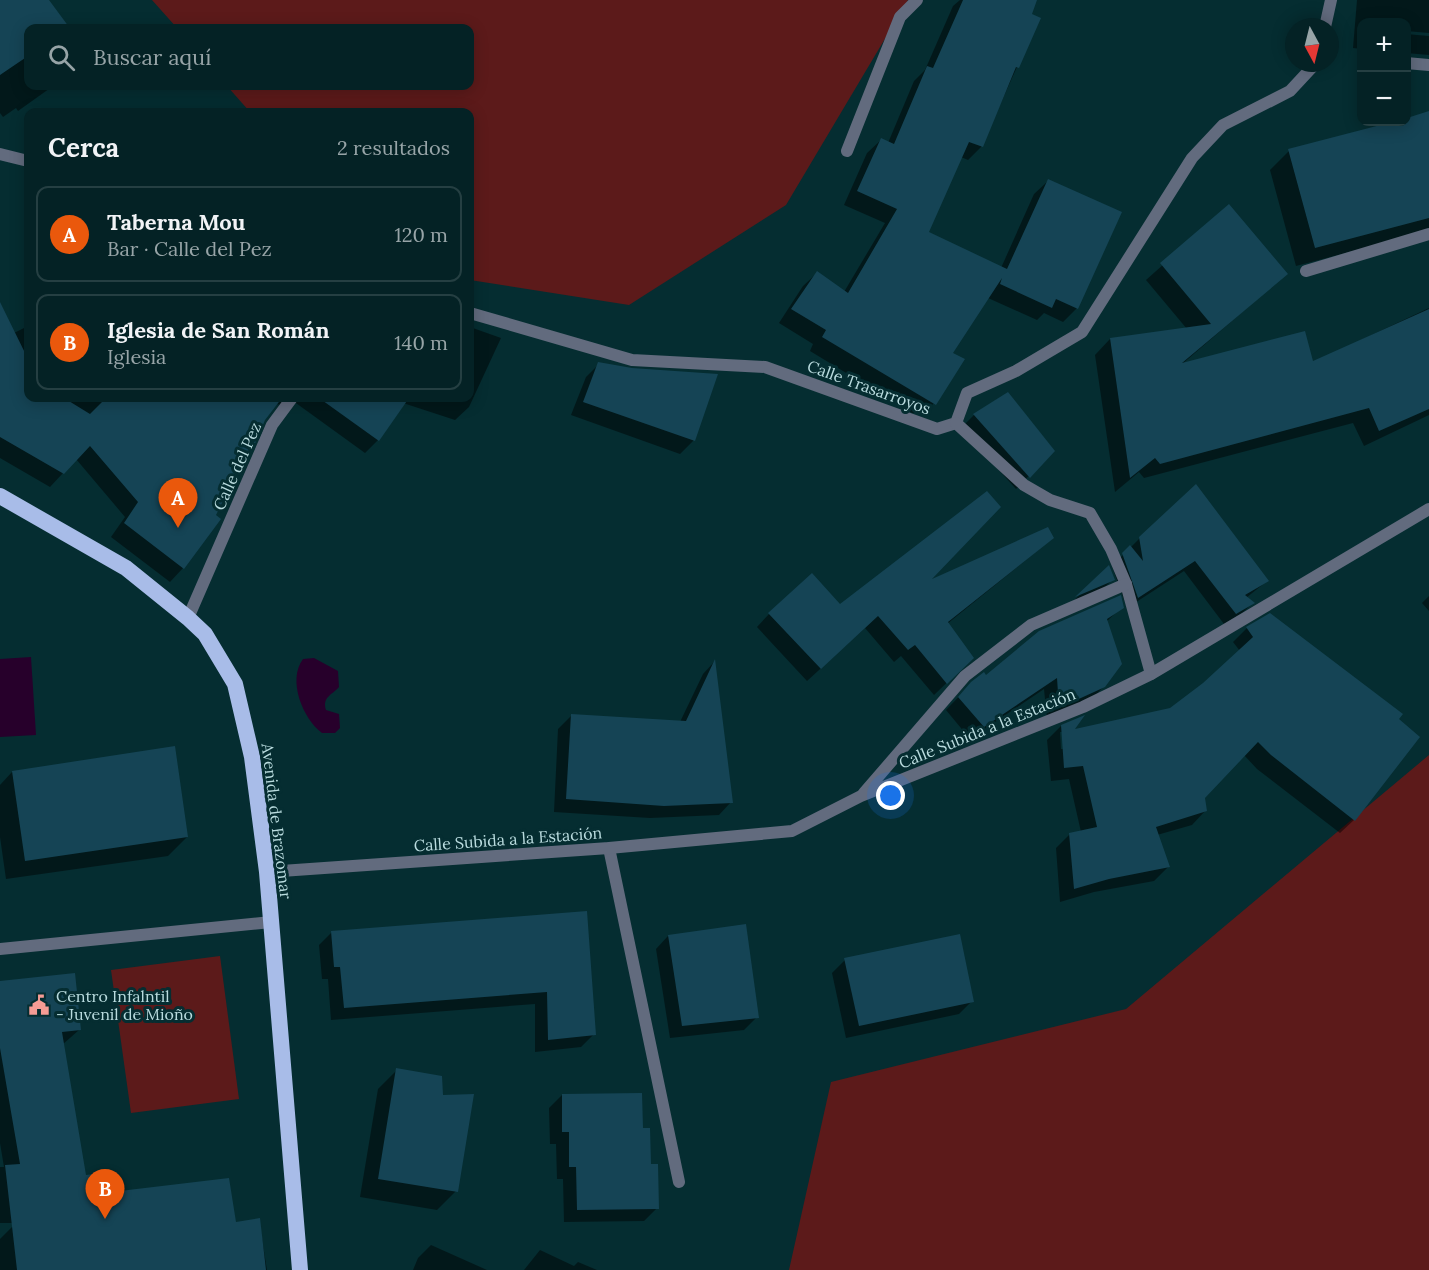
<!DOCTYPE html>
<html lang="es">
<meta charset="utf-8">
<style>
body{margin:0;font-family:Lora,serif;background:#122f32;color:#f1f3f6}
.controls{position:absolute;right:18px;top:18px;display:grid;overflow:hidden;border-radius:12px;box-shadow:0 3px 15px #0003}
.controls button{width:54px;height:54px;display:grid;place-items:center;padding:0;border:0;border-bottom:2px solid #253f42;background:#042225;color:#f1f3f6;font:30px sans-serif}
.compass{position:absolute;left:1285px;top:18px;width:54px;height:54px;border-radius:50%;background:#042225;box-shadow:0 3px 15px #0003;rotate:173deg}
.you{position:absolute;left:891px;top:796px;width:21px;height:21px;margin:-15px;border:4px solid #fff;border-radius:50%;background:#1a73e8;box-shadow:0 0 0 9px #1a73e833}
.badge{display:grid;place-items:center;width:39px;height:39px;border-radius:50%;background:#ea580c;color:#fff;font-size:20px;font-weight:700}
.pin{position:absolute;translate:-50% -50px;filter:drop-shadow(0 2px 3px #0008)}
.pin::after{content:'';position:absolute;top:32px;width:21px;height:18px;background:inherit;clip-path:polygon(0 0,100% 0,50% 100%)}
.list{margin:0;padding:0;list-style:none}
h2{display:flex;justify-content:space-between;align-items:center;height:78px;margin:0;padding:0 24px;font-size:26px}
h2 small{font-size:20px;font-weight:400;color:#97a4a7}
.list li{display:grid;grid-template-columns:39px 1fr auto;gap:18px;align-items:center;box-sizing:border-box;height:96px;margin:0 12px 12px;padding:0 12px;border:2px solid #253f42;border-radius:12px}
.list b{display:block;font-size:22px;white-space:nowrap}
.list p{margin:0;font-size:20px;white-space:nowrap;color:#97a4a7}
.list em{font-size:20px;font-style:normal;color:#97a4a7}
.icon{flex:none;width:33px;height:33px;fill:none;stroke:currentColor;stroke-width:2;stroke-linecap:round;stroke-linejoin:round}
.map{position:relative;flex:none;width:1429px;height:1270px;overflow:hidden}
.search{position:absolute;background:#042225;box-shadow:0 3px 15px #0003;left:24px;top:24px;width:450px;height:66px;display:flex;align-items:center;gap:15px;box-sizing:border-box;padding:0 21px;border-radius:12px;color:#97a4a7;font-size:22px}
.panel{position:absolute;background:#042225;box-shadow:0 3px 15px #0003;left:24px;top:108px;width:450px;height:294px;border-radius:12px}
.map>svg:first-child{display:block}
.green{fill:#5c1a1a}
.water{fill:#27002b}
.shadow{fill:#0007;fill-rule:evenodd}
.building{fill:#154455}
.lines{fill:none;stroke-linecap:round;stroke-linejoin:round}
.service{stroke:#626b7e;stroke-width:12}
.pedestrian{stroke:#626b7e;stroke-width:12}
.minor{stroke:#626b7e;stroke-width:12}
.trunk{stroke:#a8bce8;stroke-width:16}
.labels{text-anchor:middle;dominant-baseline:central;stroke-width:6;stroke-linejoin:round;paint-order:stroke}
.street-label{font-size:16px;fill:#b9dbde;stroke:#052d31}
.poi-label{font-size:16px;fill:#b9dbde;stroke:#052d31;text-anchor:start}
</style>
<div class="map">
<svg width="1429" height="1270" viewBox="0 0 1429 1270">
<rect width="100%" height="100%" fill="#052d31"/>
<g class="green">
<path d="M152 0H908L786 205 629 305 470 280V112H250L227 86H470V28H177Z"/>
<path d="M1429 755V1270H789L831 1082 1126 1009Z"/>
<path d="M220 956 239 1099 131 1113 111 970Z"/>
</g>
<g class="water">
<path d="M31 657 36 735 0 737V659Z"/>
<path d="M314 658 338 671 339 687C332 695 322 697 326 710L339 714 340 728 335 733H322C303 719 287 680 303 659Z"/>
</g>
<g class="shadow">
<path d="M0 0H47L67 27 28 28V86H53L18 111 16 108 3 117 0 113Z"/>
<path d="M960 0H1024L1030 14 1039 18 981 147 968 160 961 157 927 232 1001 268 1034 194 1048 181 1077 308 1063 322 1044 313 1037 320 988 298 951 353 938 399 924 413H912L810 351 813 344 779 323 803 286 817 273 844 292 885 223 844 205 867 153 881 140 888 143 914 81 925 70 953 6Z"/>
<path d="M1357 0H1429V33L1406 31V22H1362V49L1353 48Z"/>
<path d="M1406 34 1429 36V55L1406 53Z"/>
<path d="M1429 113V231L1296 266 1270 170 1289 151 1397 122H1406V119Z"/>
<path d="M1229 206 1286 274 1181 365 1312 363 1429 308V415L1364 446 1353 423 1144 478 1139 472 1115 492 1095 355 1110 339 1187 329 1146 280Z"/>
<path d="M0 305 14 333 28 326V398H119L125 409 139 398H470V327L501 338 469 407 455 420 403 403 378 440 365 453 289 398 282 405 276 404 264 420 183 568 170 582 111 537 125 517 76 459 50 487 0 458Z"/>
<path d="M599 364 631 370 716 375 693 441 680 454 571 415 586 377Z"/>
<path d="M1008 394 1053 451 1016 489 961 428 974 415Z"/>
<path d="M1053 538 947 624 959 671 934 695 901 656 894 662 865 628 807 681 757 627 769 614 840 606 926 584Z"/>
<path d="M1140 538 1267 581 1246 598 1253 603 1242 613 1224 624 1184 571 1127 608 1112 566Z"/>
<path d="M1108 568 1113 579 1100 592 1067 607Z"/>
<path d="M1429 596V611L1422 603Z"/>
<path d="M1122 607 1106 622 1104 686 1091 700 1047 719 1044 689 970 739 946 710 972 683Z"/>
<path d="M1269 615 1354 820 1340 833 1257 769 1244 755 1203 797 1206 810 1192 825 1157 835 1168 867 1154 881 1094 892 1060 902 1056 848 1070 834 1081 832 1069 779 1051 781 1047 740 1061 726 1071 732 1170 709 1204 684 1240 651 1233 642 1247 628ZM1060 732H1063L1064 749H1061Z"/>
<path d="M714 662 731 802 719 815 650 818 554 812 558 729 571 716 680 722 703 674Z"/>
<path d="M12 772 187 837 168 856 6 879 0 837V785Z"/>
<path d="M585 913 594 1034 581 1047 535 1052V1004L331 1020 328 979H322L319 945 332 932Z"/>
<path d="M668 936 757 1017 744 1030 670 1038 656 949Z"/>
<path d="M845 960 972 1001 959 1014 846 1038 832 973Z"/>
<path d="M0 982 79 1030 62 1045 85 1177 102 1195 234 1223 259 1220 267 1270H0V1239L16 1223H0V1167H4L0 1143Z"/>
<path d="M397 1070 456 1191 437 1210 360 1197 378 1089Z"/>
<path d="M562 1095 641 1129 657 1208 644 1221 564 1222 563 1179H557L556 1144H550L549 1108Z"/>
<path d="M431 1245 487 1270H413L418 1258Z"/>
<path d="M540 1250 574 1266 578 1262 597 1270H524Z"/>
</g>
<g class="building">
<path d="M0 0H49L69 27 28 28V56L0 75Z"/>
<path d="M963 0H1037L1032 14 1041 18 1019 68 1016 67 983 147 969 142 929 232 1007 269 1048 179 1122 212 1078 309 1056 299 1052 308 1000 284 1002 278 953 353 965 359 936 405 822 337 826 330 791 309 817 271 848 293 897 209 857 191 881 138 894 144 927 66 933 68Z"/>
<path d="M1429 111V218L1315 248 1288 149 1392 122H1407V118Z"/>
<path d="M1229 204 1288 274 1182 363 1305 331 1313 361 1429 309V409L1379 431 1369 408 1160 464 1155 458 1130 478 1110 338 1211 324 1160 263Z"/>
<path d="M0 302 28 359V398H64L90 414 106 398H282L265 420 250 455 238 471 216 515 221 519 184 569 124 523 138 502 90 446 64 474 0 437Z"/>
<path d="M598 362 632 368 718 374 695 441 583 402Z"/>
<path d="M1008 392 1055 451 1030 478 973 414Z"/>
<path d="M319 398H409L379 441Z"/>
<path d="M1196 484 1269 581 1245 595 1255 603 1236 614 1195 561 1138 598 1122 553 1130 545 1143 561 1139 537Z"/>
<path d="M987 491 1001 507 932 579 1048 527 1054 538 948 622 974 658 947 684 915 645 908 650 878 616 821 669 768 613 812 573 840 604Z"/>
<path d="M1109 565 1115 580 1075 597Z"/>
<path d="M1121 595 1124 608 1107 619 1122 664 1105 687 1059 708 1057 678 984 727 958 697 971 682 984 672 986 675 1039 631Z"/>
<path d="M1270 613 1403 714 1399 719 1420 737 1355 821 1271 755 1258 742 1205 798 1207 811 1156 827 1170 867 1109 879 1074 889 1069 833 1097 827 1083 766 1064 768 1061 725 1085 715 1075 729 1170 708 1203 683 1253 637 1246 627Z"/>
<path d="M715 659 733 803 664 806 566 799 571 714 686 721Z"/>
<path d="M175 746 188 837 25 861 12 771Z"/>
<path d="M587 911 596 1035 548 1040 547 992 344 1008 340 967H334L331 931Z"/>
<path d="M746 924 759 1018 682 1026 668 935Z"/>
<path d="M960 934 974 1002 859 1026 844 958Z"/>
<path d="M75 973 81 1030 62 1032 86 1175 101 1173 103 1193 229 1178 236 1222 260 1218 266 1270H17L5 1165 20 1164 0 1048V981Z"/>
<path d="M396 1068 442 1076 443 1095 474 1094 458 1192 378 1179Z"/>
<path d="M642 1093 643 1128H650L651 1164H658L659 1209 577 1210 576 1167H569V1132H562V1094Z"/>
</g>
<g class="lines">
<path class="service" d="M609 848 679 1182"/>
<path class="pedestrian" d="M188 618 272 425 292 398"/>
<g class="minor">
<path d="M1325 27 1331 0"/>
<path d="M1406 63 1429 65"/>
<path d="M847 151 900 17 917 0"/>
<path d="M0 154 28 161"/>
<path d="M1306 271 1429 234"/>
<path d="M470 313 632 360 765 367 937 429 956 423 967 393 1016 371 1082 332 1192 158 1223 125 1290 91 1316 63"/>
<path d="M956 423 1024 485 1050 500 1090 513 1111 549 1126 584 1151 674"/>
<path d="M864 793 965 676 1031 625 1126 584"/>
<path d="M267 872 609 848 792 831 861 796 1083 707 1151 674 1429 509"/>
<path d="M0 949 271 922"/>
</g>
<path class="trunk" d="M0 496 126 568 188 618 205 634 235 684 252 757 267 872 300 1270"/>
</g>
<defs>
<g id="civic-bare" transform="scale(1.62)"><path d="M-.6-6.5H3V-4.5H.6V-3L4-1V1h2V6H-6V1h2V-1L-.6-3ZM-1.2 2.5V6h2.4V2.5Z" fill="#f59c95" stroke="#052d31" stroke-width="2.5" paint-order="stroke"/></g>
</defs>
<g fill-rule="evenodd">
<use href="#civic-bare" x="39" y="1005"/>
</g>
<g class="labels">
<g class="street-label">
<text transform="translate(869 387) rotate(20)">Calle Trasarroyos</text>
<text transform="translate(237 466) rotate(-66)">Calle del Pez</text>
<text transform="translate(987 728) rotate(-22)">Calle Subida a la Estación</text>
<text transform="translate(277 821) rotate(83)">Avenida de Brazomar</text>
<text transform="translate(508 839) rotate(-4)">Calle Subida a la Estación</text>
</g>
<g class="poi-label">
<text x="56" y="996">Centro Infalntil<tspan x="56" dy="18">- Juvenil de Mioño</tspan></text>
</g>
</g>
</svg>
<div class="controls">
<button>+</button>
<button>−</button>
</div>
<svg class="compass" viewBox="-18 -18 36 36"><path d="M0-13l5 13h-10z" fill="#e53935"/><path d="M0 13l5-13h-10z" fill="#97a4a7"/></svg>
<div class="you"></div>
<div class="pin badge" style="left:178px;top:528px">A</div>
<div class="pin badge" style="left:105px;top:1219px">B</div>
<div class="search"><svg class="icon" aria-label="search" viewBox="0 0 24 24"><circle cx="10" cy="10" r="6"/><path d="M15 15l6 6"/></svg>Buscar aquí</div>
<section class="panel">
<h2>Cerca<small>2 resultados</small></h2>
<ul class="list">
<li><span class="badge">A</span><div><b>Taberna Mou</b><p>Bar · Calle del Pez</p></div><em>120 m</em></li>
<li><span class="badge">B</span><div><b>Iglesia de San Román</b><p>Iglesia</p></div><em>140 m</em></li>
</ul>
</section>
</div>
